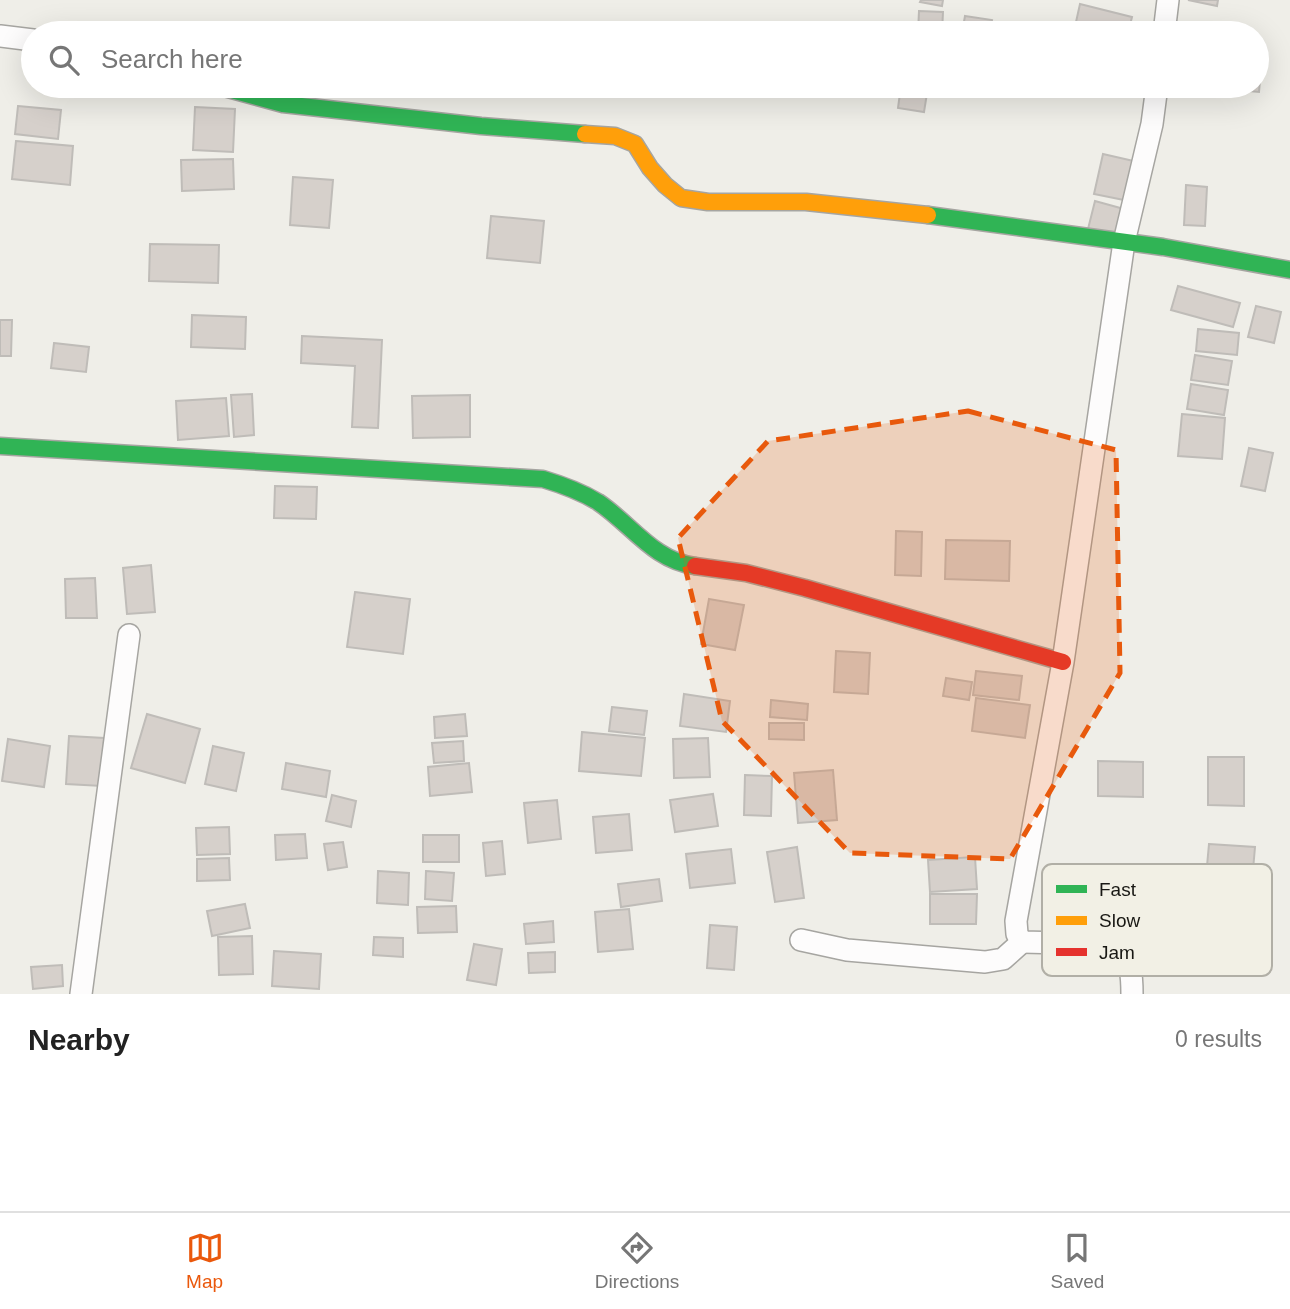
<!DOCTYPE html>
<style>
body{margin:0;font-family:Helvetica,sans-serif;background:#f2f2f2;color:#222}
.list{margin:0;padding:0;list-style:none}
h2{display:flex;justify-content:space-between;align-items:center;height:91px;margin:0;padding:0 28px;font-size:30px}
h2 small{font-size:23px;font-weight:400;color:#767676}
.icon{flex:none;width:38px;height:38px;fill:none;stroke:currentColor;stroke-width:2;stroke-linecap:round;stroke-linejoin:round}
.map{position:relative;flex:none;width:1290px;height:994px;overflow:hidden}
.search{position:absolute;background:#fff;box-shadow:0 7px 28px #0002;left:21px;right:21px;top:21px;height:77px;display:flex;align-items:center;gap:18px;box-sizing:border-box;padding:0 24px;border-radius:38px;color:#767676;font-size:26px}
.sheet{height:217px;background:#fff}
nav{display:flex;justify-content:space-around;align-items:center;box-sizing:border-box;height:98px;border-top:2px solid #e0e0e0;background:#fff;font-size:19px;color:#767676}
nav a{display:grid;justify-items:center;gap:4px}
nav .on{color:#ea580c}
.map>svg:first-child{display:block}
.building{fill:#d6d0cb;stroke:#bfbcb8;stroke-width:2}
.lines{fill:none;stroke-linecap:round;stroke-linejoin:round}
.street-casing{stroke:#a6a5a1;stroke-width:24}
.fast-casing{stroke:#a6a5a1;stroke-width:19}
.slow-casing{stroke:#a6a5a1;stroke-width:19}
.jam-casing{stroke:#a6a5a1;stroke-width:19}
.street{stroke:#fdfcfc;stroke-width:21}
.fast{stroke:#30b455;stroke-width:16}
.slow{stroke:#ff9f0a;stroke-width:16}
.jam{stroke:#e5322d;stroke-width:16}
.marked{fill:#e8590c;fill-opacity:0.2;stroke:#e8590c;stroke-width:5;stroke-dasharray:14 9;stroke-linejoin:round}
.key{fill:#f2f0e5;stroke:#b1afa6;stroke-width:2}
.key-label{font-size:19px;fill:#191814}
</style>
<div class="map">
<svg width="1290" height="994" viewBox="0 0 1290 994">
<rect width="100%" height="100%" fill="#efeee8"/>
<g class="building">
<path d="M921 0H943L942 6 920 2Z"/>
<path d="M1188 0H1218L1217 6Z"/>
<path d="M1080 4 1132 17 1128 33 1074 31Z"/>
<path d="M919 11 943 12 942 33H918Z"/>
<path d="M965 16 992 20 990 33H962Z"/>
<path d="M1257 58H1262L1259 92 1213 88 1214 86H1257Z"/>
<path d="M901 86 928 87 924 112 898 108Z"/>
<path d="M18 106 61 110 58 139 15 134Z"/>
<path d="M195 107 235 109 233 152 193 150Z"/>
<path d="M16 141 73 146 70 185 12 179Z"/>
<path d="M1103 154 1138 162 1129 201 1094 194Z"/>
<path d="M233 159 234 189 182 191 181 160Z"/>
<path d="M293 177 333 180 329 228 290 225Z"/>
<path d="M1186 185 1207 187 1205 226 1184 225Z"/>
<path d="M1095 201 1124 209 1117 237 1088 229Z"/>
<path d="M491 216 544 221 540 263 487 258Z"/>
<path d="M150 244 219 245 218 283 149 281Z"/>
<path d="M1178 286 1240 303 1233 327 1171 310Z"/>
<path d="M1256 306 1281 312 1274 343 1248 337Z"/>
<path d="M192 315 246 317 245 349 191 347Z"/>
<path d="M0 320H12L11 356H0Z"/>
<path d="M1198 329 1239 333 1237 355 1196 351Z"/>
<path d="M302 336 382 340 378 428 352 427 355 366 301 363Z"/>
<path d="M54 343 89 347 86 372 51 368Z"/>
<path d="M1195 355 1232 361 1228 385 1191 380Z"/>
<path d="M1191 384 1228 390 1224 415 1187 409Z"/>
<path d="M252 394 254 435 234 437 231 395Z"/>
<path d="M470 395V437L413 438 412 396Z"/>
<path d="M226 398 229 436 178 440 176 401Z"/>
<path d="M1182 414 1225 418 1222 459 1178 456Z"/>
<path d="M1249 448 1273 453 1265 491 1241 486Z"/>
<path d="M275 486 317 487 316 519 274 518Z"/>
<path d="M896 531 922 532 921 576 895 575Z"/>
<path d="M946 540 1010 541 1009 581 945 579Z"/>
<path d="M151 565 155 612 127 614 123 568Z"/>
<path d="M95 578 97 618H66L65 579Z"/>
<path d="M355 592 410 599 403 654 347 647Z"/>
<path d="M709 599 744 605 735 650 701 644Z"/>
<path d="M836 651 870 653 868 694 834 692Z"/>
<path d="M976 671 1022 676 1019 700 973 695Z"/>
<path d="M946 678 972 682 969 700 943 696Z"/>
<path d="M684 694 730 701 726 732 680 726Z"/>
<path d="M976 698 1030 705 1025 738 972 731Z"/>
<path d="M771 700 808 704 807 720 770 717Z"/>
<path d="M612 707 647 711 644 735 609 731Z"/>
<path d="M147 714 200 729 185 783 131 768Z"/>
<path d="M465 714 467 736 435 738 434 717Z"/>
<path d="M769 723H804V740L769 739Z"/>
<path d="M582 732 645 738 641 776 579 771Z"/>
<path d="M69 736 104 738 102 786 66 784Z"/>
<path d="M708 738 710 777 674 778 673 739Z"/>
<path d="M8 739 50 746 44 787 2 781Z"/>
<path d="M463 741 464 761 434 763 432 743Z"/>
<path d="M213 746 244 753 236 791 205 784Z"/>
<path d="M1208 757H1244V806L1208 805Z"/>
<path d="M1098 761 1143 762V797L1098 796Z"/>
<path d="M286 763 330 771 326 797 282 789Z"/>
<path d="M469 763 472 792 430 796 428 767Z"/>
<path d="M833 770 837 820 798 823 794 773Z"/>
<path d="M745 775 772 776 771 816 744 815Z"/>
<path d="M713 794 718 826 675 832 670 800Z"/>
<path d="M332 795 356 801 351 827 326 821Z"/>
<path d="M557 800 561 839 528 843 524 803Z"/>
<path d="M629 814 632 850 596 853 593 817Z"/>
<path d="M229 827 230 854 197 855 196 828Z"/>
<path d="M305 834 307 858 276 860 275 835Z"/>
<rect x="423" y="835" width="36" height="27"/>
<path d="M502 841 505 874 486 876 483 843Z"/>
<path d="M343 842 347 867 328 870 324 844Z"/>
<path d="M1209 844 1255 847 1253 870 1207 866Z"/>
<path d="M797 847 804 898 775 902 767 852Z"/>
<path d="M731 849 735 883 690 888 686 854Z"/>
<path d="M975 857 977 889 930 892 928 860Z"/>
<path d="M229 858 230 880 197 881V859Z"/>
<path d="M378 871 409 873 408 905 377 903Z"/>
<path d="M426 871 454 873 452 901 425 899Z"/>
<path d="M659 879 662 901 621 907 618 884Z"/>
<path d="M930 894H977L976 924H930Z"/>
<path d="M245 904 250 928 212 936 207 911Z"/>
<path d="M456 906 457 932 418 933 417 907Z"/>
<path d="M629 909 633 949 598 952 595 912Z"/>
<path d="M553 921 554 942 526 944 524 924Z"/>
<path d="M710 925 737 927 734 970 707 968Z"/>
<path d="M252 936 253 974 219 975 218 937Z"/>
<path d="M374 937 403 938V957L373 955Z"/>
<path d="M474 944 502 949 496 985 467 980Z"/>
<path d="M274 951 321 954 319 989 272 986Z"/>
<path d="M555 952V972L529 973 528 953Z"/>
<path d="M62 965 63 986 33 989 31 967Z"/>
</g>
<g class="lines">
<g class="street-casing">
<g id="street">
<path d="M1164 33 1168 0"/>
<path d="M0 36 33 40"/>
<path d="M801 940 847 950 985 962 1003 959 1022 942"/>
<path d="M81 994 129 635"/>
<path d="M1132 994C1132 975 1131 962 1119 947L1106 944 1022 942 1017 934 1016 921 1063 662 1124 242 1152 124 1157 86"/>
</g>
</g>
<g class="fast-casing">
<g id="fast">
<path d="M217 86 283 104 481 126 585 134"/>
<path d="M928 215 1163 247 1290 270"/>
<path d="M0 446 543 479C563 485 580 491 598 502 631 524 654 561 695 566"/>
</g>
</g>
<g class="slow-casing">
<path id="slow" d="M585 134 615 136 635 144 650 168 665 185 681 198 708 202H806L928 215"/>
</g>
<g class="jam-casing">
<path id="jam" d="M695 566 746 573 805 588 1063 662"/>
</g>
<use href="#street" class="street"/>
<use href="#fast" class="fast"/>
<use href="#slow" class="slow"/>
<use href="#jam" class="jam"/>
</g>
<path class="marked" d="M968 411 1116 450 1120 673 1010 859 850 853 722 721 678 538 768 441Z"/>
<rect x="1042" y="864" width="230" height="112" rx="10" class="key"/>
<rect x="1056" y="885" width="31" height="8" fill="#30b455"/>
<rect x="1056" y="916" width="31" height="9" fill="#ff9f0a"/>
<rect x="1056" y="948" width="31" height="8" fill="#e5322d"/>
<g class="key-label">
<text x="1099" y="896">Fast</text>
<text x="1099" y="927">Slow</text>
<text x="1099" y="959">Jam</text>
</g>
</svg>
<div class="search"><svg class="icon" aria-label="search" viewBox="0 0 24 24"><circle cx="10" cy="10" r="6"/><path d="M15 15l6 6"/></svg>Search here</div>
</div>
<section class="sheet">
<h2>Nearby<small>0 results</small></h2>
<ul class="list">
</ul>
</section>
<nav>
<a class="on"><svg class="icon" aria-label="map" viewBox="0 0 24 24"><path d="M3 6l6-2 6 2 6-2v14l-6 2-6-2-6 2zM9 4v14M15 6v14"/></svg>Map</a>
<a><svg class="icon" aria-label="directions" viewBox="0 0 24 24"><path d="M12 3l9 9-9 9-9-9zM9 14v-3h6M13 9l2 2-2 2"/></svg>Directions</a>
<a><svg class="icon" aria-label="saved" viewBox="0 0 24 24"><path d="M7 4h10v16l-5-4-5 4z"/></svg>Saved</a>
</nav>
